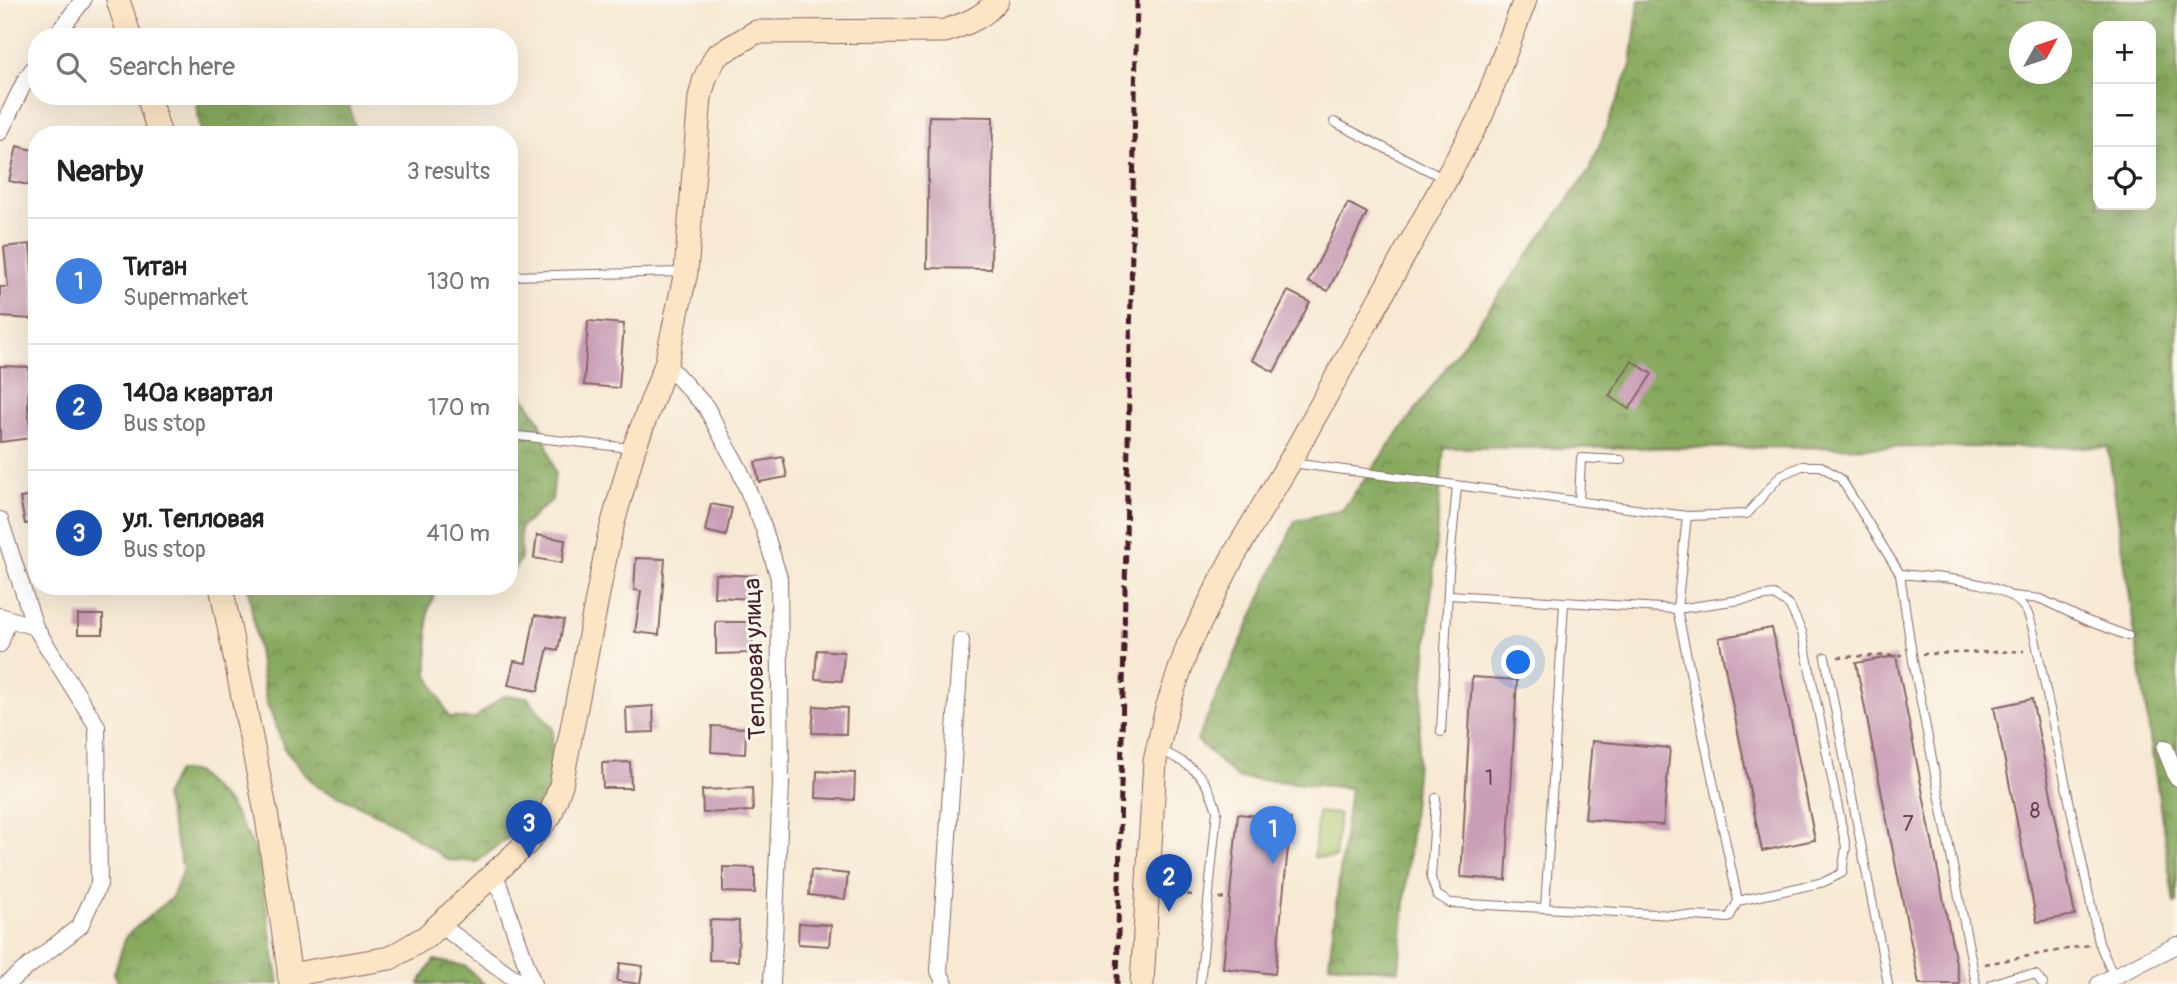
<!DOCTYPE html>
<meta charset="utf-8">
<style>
body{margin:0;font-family:Pangolin,sans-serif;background:#f6f6f6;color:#222}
.controls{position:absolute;right:21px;top:21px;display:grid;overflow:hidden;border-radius:14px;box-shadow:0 7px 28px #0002}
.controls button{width:63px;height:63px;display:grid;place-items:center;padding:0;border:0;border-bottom:2px solid #e0e0e0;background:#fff;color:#222;font:35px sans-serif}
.compass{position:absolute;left:2009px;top:21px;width:63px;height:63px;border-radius:50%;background:#fff;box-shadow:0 7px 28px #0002;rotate:50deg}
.you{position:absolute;left:1519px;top:663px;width:24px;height:24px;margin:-18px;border:5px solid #fff;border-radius:50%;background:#1a73e8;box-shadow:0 0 0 10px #1a73e833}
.badge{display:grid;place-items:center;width:46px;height:46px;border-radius:50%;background:#d93025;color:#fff;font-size:23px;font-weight:700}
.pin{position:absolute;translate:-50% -58px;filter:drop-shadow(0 2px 4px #0008)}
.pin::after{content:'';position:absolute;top:37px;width:24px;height:21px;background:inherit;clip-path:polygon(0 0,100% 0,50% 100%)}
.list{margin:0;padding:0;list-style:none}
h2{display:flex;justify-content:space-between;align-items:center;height:91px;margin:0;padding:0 28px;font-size:30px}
h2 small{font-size:23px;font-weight:400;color:#767676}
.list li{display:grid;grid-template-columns:46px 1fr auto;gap:21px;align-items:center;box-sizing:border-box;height:126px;padding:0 28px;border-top:2px solid #e0e0e0}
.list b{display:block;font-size:26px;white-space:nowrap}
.list p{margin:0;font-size:23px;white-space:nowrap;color:#767676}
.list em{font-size:23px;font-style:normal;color:#767676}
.icon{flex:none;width:38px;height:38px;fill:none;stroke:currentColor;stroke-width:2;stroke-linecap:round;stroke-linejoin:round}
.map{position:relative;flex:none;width:2177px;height:984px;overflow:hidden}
.search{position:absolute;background:#fff;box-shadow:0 7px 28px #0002;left:28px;top:28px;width:490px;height:77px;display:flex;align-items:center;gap:18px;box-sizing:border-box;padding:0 24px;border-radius:28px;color:#767676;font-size:26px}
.panel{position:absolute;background:#fff;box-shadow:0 7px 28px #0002;left:28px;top:126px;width:490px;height:469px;border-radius:28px}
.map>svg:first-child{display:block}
.forest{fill:url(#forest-crowns);stroke:#686445;stroke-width:2;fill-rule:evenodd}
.park{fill:#aac56b;stroke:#7a724b;stroke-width:2}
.building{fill:#c99eb6}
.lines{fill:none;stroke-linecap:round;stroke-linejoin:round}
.lane-casing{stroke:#876666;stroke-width:10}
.street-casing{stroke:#876666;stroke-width:18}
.secondary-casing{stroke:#876666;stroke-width:25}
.path{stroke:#876666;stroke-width:2.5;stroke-dasharray:5 5;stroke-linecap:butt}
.lane{stroke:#fff;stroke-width:8}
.street{stroke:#fff;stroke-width:16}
.secondary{stroke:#fce5c4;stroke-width:23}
.rail{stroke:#4a1f2b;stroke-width:5;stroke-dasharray:10 5;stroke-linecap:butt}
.labels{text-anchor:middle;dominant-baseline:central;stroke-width:6;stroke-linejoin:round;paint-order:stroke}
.number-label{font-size:21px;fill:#6a3f4e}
.street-label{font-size:24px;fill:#4a1f2b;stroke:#fbf7ec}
</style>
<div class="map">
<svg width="2177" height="984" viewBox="0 0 2177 984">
<defs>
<pattern id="forest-crowns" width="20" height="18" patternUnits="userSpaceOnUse" patternTransform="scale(1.75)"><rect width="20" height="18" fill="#87aa5f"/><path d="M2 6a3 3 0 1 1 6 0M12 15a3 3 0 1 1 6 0" fill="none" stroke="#708a4f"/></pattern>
</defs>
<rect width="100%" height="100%" fill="#fbf7ec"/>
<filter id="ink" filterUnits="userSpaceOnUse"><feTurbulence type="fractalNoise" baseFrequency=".0143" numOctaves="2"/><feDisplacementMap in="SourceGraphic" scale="14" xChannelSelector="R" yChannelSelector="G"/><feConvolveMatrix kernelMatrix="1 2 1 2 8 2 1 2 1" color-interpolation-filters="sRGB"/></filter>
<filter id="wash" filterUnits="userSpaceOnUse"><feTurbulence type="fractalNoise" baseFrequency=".00686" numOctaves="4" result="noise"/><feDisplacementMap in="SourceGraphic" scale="28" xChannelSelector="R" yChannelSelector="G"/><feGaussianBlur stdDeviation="1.57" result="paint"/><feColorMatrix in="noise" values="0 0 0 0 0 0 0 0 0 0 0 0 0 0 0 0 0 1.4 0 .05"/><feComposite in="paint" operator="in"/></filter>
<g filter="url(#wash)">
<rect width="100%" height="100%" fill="#f7e9d3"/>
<g class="forest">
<path d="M1639 0H2177V903H2174L2108 447 1444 448 1399 971 1329 964 1350 788 1237 778 1197 740 1295 521 1343 509 1589 171 1631 65ZM2098 26H2151V205H2098ZM2020 32H2062V74H2020Z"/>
<path d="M196 96H342L349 105 357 135H201Z"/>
<path d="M509 375 540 421 555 473 552 500 520 528 521 558 509 578Z"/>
<path d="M248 586H443L436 590 428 611V675L449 717 474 719 503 696 527 697 553 729 549 792 518 830 477 862 448 860 386 818 316 786 285 750 266 701Z"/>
<path d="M177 771 195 772 229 804 257 852 279 984H119L114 973 126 936 172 897 183 869 164 796Z"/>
<path d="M434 960 465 966 484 984H419Z"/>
</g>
<path class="park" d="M1318 812 1339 814 1335 858 1314 857Z"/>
<g id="blocks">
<g class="building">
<path d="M929 116 993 117 991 269 927 268Z"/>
<path d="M17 146 37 151V170L33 186 9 181Z"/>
<path d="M1348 203 1367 213 1328 291 1308 282Z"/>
<path d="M30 244 34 292 33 319 0 317V287H8L4 247Z"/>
<path d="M1288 291 1310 302 1274 372 1252 360Z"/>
<path d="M588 321 624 324 619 388 584 385Z"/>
<path d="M1632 361 1652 374 1629 409 1609 396Z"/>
<path d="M0 366 29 367 28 408 31 438 0 442Z"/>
<path d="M783 457 787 477 759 482 755 462Z"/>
<path d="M37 495V522L25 524 20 498Z"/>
<path d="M711 504 732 508 726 536 705 531Z"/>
<path d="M537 535 565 540 562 563 534 558Z"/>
<path d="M636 558 665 559 659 635 635 632 641 591 634 590Z"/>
<path d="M715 574 756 576 754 599 714 597Z"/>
<rect x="78" y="615" width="25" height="19"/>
<path d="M535 615 564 620 558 650 548 648 538 691 508 685 514 661 526 663Z"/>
<path d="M716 622H752V653L716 654Z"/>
<path d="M1772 628 1815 840 1762 851 1719 638Z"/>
<path d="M817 650 844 652 842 681 815 679Z"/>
<path d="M1896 656 1960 984H1919L1856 663Z"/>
<path d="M1472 677 1517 680 1506 880 1461 877Z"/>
<path d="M2032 699 2075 915 2037 922 1994 707Z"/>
<path d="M653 706 654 732 627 733 626 708Z"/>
<path d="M814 706 847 708 846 734 812 733Z"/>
<path d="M712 726 746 728 745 754 711 752Z"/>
<path d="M1592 741 1670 748 1663 825 1585 819Z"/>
<path d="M630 762 631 788H603L602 763Z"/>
<path d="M817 771 855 773 854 800 816 798Z"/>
<path d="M752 788 753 811 703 813 702 790Z"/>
<path d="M1238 814 1291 819 1275 974 1223 968Z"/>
<path d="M723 867 755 868V893L723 892Z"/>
<path d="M811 870 848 874 845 899 809 895Z"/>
<path d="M710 920 739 921 738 961 709 960Z"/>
<path d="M799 923 831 925 829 946 798 944Z"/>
<path d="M620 963 643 966 640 984 617 981Z"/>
</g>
</g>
</g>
<g filter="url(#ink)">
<use href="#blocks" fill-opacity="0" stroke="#876666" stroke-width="2"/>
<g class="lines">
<g class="lane-casing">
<g id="lane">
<path d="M1334 122 1443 178"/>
<path d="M509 276 683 272"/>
<path d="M509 435 631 448"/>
<path d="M1292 463 1687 516 1747 514 1781 475 1802 466H1821L1841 479 1900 574 1913 661 1976 984"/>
<path d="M1579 500 1581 458 1621 460"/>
<path d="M1900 574C1935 578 2008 578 2027 612 2031 620 2033 630 2035 638L2099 943 2110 968"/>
<path d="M1449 595 1677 609 1774 595 1790 606 1802 632 1846 847 1842 873 1824 882 1738 901"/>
<path d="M2013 596 2041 599 2085 620 2128 636"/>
<path d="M1825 657 1888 984"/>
<path d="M1441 732 1449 571 1457 486"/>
<path d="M1159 749C1193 767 1206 773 1217 811L1200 984"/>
<path d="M1436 798 1431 878 1437 895 1450 903 1729 918 1738 901 1677 609 1687 516"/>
<path d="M1545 908 1564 604"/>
<path d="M1992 984 2016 976 2036 975 2043 984"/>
</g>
</g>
<g class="street-casing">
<g id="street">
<path d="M55 37 83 0"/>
<path d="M0 132 26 79 37 63"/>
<path d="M666 364 706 407 740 471 764 529 779 578 781 784 772 984"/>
<path d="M0 520 35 627 97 726 99 884 80 926 6 984"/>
<path d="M0 616 35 627"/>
<path d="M0 644 8 620"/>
<path d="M2165 748 2177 778"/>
<path d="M495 874 533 984"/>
<path d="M440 925 522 984"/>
<path d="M945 984 939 971 961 641"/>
<path d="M2099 984 2177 945"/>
</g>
</g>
<g class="secondary-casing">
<g id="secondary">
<path d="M118 0 130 37"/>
<path d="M148 96 160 135"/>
<path d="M221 586 267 818 291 984"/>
<path d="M289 975 390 958 426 937 527 843 550 816 561 785 609 537 634 448 666 364 686 272 700 97 705 78 716 56 756 32 945 31C965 24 984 18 997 0"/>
<path d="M1142 984 1155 761 1167 708 1188 646 1234 555 1289 463 1482 114 1525 0"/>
</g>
</g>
<g class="path">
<path d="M1922 654 2024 651"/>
<path d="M1838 657 1902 655"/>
<path d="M1167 893 1195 895"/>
<path d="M1219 898 1230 899"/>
<path d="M1985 964 2089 945"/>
</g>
<use href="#lane" class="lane"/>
<use href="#street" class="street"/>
<use href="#secondary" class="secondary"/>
<path class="rail" d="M1117 984 1137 0"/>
</g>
</g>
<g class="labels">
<g class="number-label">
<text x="1489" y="778">1</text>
<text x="2035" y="811">8</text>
<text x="1908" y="824">7</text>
</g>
<g class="street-label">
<text transform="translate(755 659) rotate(-92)">Тепловая улица</text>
</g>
</g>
</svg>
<div class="controls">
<button>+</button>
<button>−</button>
<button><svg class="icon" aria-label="locate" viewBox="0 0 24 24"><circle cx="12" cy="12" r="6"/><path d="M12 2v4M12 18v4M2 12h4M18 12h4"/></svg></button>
</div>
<svg class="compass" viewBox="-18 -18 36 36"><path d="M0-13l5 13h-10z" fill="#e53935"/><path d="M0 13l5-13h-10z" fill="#767676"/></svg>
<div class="you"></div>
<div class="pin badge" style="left:1273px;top:864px;background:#3f7fe0">1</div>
<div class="pin badge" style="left:1169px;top:912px;background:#1a4fb4">2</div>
<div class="pin badge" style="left:529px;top:858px;background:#1a4fb4">3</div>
<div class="search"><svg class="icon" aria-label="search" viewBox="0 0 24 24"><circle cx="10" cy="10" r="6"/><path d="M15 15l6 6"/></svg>Search here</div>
<section class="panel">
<h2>Nearby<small>3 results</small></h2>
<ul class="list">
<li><span class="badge" style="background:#3f7fe0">1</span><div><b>Титан</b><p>Supermarket</p></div><em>130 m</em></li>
<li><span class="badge" style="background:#1a4fb4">2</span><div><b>140а квартал</b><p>Bus stop</p></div><em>170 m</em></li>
<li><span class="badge" style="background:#1a4fb4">3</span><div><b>ул. Тепловая</b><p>Bus stop</p></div><em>410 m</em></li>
</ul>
</section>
</div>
